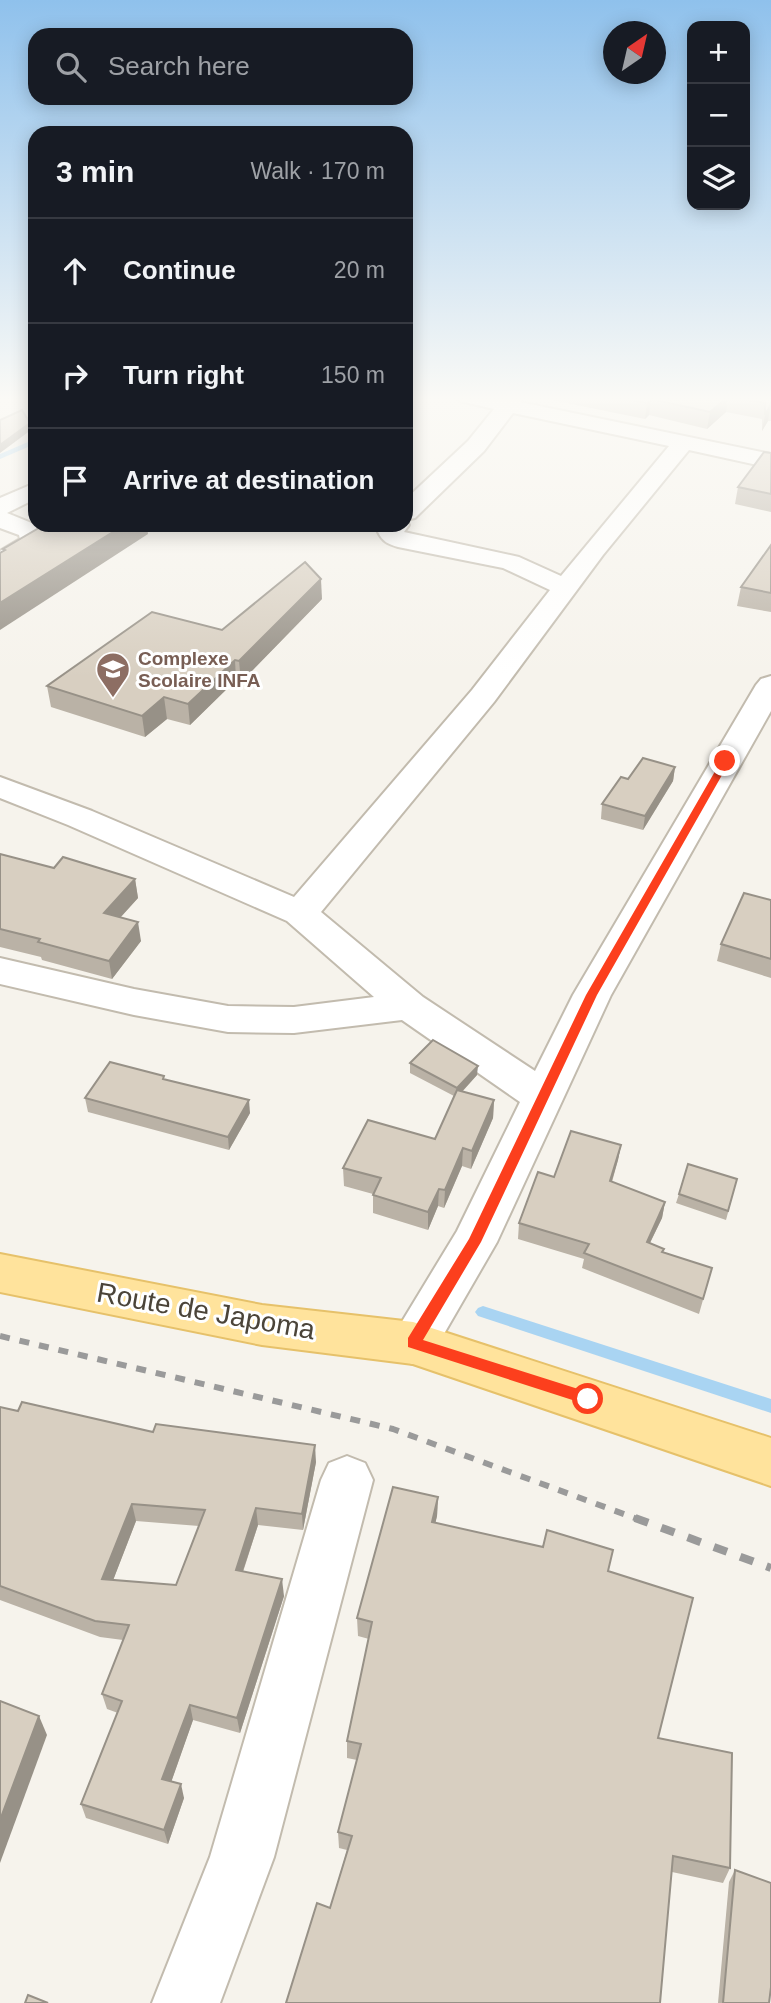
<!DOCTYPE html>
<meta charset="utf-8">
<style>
body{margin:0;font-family:Helvetica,sans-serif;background:#20242c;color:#f1f3f6}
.controls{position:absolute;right:21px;top:21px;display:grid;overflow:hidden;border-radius:14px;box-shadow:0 4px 18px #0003}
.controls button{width:63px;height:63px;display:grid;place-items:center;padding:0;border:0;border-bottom:2px solid #363941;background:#171b24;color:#f1f3f6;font:35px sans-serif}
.compass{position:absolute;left:603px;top:21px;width:63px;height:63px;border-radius:50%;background:#171b24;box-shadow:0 4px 18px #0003;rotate:34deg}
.stop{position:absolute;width:21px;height:21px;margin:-16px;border:5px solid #fc3f1d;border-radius:50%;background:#fff}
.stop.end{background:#fc3f1d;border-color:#fff;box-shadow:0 2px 7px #0008}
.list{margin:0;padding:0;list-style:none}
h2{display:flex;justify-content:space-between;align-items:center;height:91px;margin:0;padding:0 28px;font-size:30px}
h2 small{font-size:23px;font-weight:400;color:#9ea1a6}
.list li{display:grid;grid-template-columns:46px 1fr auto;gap:21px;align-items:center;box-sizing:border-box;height:105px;padding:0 28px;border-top:2px solid #363941}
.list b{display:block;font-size:26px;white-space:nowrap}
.list em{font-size:23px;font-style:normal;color:#9ea1a6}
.icon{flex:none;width:38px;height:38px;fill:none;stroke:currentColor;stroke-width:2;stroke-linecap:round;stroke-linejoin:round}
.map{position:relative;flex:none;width:771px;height:2003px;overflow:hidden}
.search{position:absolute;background:#171b24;box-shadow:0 4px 18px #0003;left:28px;top:28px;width:385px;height:77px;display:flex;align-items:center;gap:18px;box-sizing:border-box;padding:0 24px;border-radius:21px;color:#9ea1a6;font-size:26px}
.panel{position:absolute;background:#171b24;box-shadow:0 4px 18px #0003;left:28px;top:126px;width:385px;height:406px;border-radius:21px}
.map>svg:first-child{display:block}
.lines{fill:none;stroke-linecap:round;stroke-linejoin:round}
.stream{fill:#a9d4f2;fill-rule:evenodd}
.minor-casing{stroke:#c2bbae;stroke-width:4}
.primary-casing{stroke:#e6c16a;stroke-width:4}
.minor{fill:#fff;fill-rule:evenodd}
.primary{fill:#ffe39c;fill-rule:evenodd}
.rail-far1{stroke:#9a9a9a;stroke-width:6;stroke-dasharray:10 10;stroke-linecap:butt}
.rail{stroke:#9a9a9a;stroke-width:8;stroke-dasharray:14 14;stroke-linecap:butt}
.wall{fill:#bab2a6;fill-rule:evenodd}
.shaded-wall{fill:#979187}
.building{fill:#d8cfc1;stroke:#979187;stroke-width:2;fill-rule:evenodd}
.route{fill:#fc3f1d}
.labels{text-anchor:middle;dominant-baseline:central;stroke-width:6;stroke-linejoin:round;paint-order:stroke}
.far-education-label{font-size:19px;font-weight:bold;fill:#785e54;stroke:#fff;text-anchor:start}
.near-street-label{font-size:28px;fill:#4b4439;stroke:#fff}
</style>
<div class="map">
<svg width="771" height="2003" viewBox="0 0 771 2003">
<rect width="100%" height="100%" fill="#f6f3ec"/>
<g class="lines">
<g class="stream">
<path d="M35 439V444L0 459V454Z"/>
<path d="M483 1306 771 1399V1413L478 1316 475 1312 478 1308Z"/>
</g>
<g class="minor-casing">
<g id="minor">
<path d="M456 397H522L520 402 771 454V468L689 450 603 555 494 702 321 912 423 997 535 1071 573 995 756 685 761 679 771 676V711L611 995 497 1242 430 1358 413 1364 396 1358 389 1343 457 1231 520 1102 402 1020 294 1033 228 1032 134 1015 0 984V958L134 989 228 1006 294 1007 374 997 287 921 68 825 0 798V777L92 811 294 897 472 690 550 590 503 568 398 547C388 544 383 542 378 532L384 525H406V499L468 441 494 409 460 401ZM513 413 669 446 561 576 519 557 404 532 409 525 406 520 415 518 484 451Z"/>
<path d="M35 483V499L7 513 39 526 46 540 32 555 0 568V551L20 539 19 535 0 528V498Z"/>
<path d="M347 1456 365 1463 373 1480 274 1857 220 2003H152L210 1857 321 1480 329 1463Z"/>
</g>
</g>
<g class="primary-casing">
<path id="primary" d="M0 1254 262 1305 413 1322 771 1438V1486L413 1364 262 1345 0 1292Z"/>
</g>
<use href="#minor" class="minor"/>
<use href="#primary" class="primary"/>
<path class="rail-far1" d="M0 1336 393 1429 640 1520"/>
<path class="rail" d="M635 1518 771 1568"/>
</g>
<g class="wall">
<path d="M537 397H771V421H768L762 431V419L726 412 707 429 649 415 645 419Z"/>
<path d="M771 453V512L735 504 738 487Z"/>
<path d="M771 545V612L737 606 741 587Z"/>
<path d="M322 599 241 682 236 680 190 725 167 719 145 737 51 707 47 686Z"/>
<path d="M675 767 673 781 643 830 601 819 602 804 628 779Z"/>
<path d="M0 854 54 868 135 879 138 898 120 918 141 941 112 979 42 960 41 957 0 947Z"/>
<path d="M771 900V978L717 961 721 944Z"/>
<path d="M410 1063 477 1075 462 1092 494 1100 493 1118 471 1169 462 1166 444 1208 438 1206 428 1230 373 1213V1194L344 1186 343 1168 435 1139 454 1096 410 1073Z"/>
<path d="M85 1098 250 1113 229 1150 88 1112Z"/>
<path d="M621 1145 618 1160 612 1182 665 1202 662 1218 650 1243 663 1252 712 1268 699 1314 582 1268 584 1259 518 1239 519 1223 554 1177Z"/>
<path d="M737 1179 726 1220 676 1203 679 1194Z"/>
<path d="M0 1407 18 1411 153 1432 316 1462 303 1530 258 1525 243 1572 284 1596 240 1733 193 1720 171 1782 184 1798 168 1844 86 1818 81 1804 118 1713 107 1709 102 1694 123 1640 100 1637 0 1600ZM136 1521 199 1526 176 1585 113 1580Z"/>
<path d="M438 1497 437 1516 435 1523 608 1571 658 1738 730 1868 723 1883 672 1872 330 1908 347 1850 339 1848 338 1832 357 1760 347 1758V1741L369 1639 358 1636 357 1618Z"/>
<path d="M735 1870 769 2003H718L729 1882Z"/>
</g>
<g class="shaded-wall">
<path d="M728 397 726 412 707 429 710 412Z"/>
<path d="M651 399 649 415 645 419 647 403Z"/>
<path d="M771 404 768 421 762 431 765 415Z"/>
<path d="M30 423 31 430 0 453V445Z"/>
<path d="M124 525H147L148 534 0 630V603Z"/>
<path d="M321 579 322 599 241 682 239 661Z"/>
<path d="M235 660 236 680 190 725 188 704Z"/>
<path d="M164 697 167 719 145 737 142 716Z"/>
<path d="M675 767 673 781 643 830 645 816Z"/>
<path d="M135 879 138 898 107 932 104 913Z"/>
<path d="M138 922 141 941 112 979 109 961Z"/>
<path d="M478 1066 477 1075 457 1097V1088Z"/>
<path d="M249 1100 250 1113 229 1150 228 1137Z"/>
<path d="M494 1100 493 1118 471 1169 472 1151Z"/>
<path d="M621 1145 618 1160 607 1197 610 1181Z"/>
<path d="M463 1148 462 1166 444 1208 445 1190Z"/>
<path d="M439 1189 438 1206 428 1230V1212Z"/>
<path d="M665 1202 662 1218 643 1257 647 1242Z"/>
<path d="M315 1445 316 1462 303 1530 302 1514Z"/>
<path d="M438 1497 437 1516 431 1542 432 1522Z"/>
<path d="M132 1504 136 1521 107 1596 102 1579Z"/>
<path d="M256 1508 258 1525 238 1586 236 1570Z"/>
<path d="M282 1579 284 1596 240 1733 237 1718Z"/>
<path d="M190 1705 193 1720 167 1794 162 1779Z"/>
<path d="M39 1716 47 1735 0 1863V1820Z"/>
<path d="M181 1784 184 1798 168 1844 164 1830Z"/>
</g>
<g class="building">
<path d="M615 397H728L710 412 651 399 647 403Z"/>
<path d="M732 397H771V404L765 415V403Z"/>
<path d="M22 410 30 423 0 445V420Z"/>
<path d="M764 452 771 453V494L738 487Z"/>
<path d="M44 525H124L0 603V553L5 550 3 549Z"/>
<path d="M771 545V593L741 587Z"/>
<path d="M305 562 321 579 239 661 235 660 188 704 164 697 142 716 47 686 152 612 222 630Z"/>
<path d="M643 758 675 767 645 816 602 804 621 777 628 779Z"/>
<path d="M0 854 54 868 63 857 135 879 104 913 138 922 109 961 38 942 40 939 0 929Z"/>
<path d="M744 893 771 900V959L721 944Z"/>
<path d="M433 1040 478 1066 457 1088 410 1063Z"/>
<path d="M110 1062 164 1076 163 1079 249 1100 228 1137 85 1098Z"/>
<path d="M457 1090 494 1100 472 1151 463 1148 445 1190 439 1189 428 1212 373 1195 381 1178 343 1168 368 1120 435 1139Z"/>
<path d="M571 1131 621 1145 610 1181 665 1202 647 1242 664 1249 662 1252 712 1268 703 1299 584 1253 589 1244 519 1223 538 1172 554 1177Z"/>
<path d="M688 1164 737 1179 728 1211 679 1194Z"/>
<path d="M22 1402 153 1432 156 1424 315 1445 302 1514 256 1508 236 1570 282 1579 237 1718 190 1705 162 1779 181 1784 164 1830 81 1804 122 1701 102 1694 129 1625 95 1621 0 1586V1407L18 1411ZM132 1504 205 1510 176 1585 102 1579Z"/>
<path d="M393 1487 438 1497 432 1522 543 1547 547 1530 613 1550 608 1571 693 1598 658 1738 732 1753 730 1868 673 1856 660 2003H286L317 1903 330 1908 352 1836 338 1832 361 1744 347 1741 372 1622 357 1618Z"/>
<path d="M0 1701 39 1716 0 1820Z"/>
<path d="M735 1870 771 1883V1987L769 2003H723Z"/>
<path d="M28 1995 48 2003H25Z"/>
</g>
<linearGradient id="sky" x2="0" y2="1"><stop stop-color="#8fc1ec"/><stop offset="0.59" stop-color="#fbfaf6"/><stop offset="1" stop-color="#fbfaf6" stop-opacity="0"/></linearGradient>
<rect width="771" height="677" fill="url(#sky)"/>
<path class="route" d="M725 758 730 761 597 995 481 1242 423 1340 594 1394 596 1399 594 1404 588 1405 408 1347V1338L469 1239 586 995 721 761Z"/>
<defs>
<g id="school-pin" transform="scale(1.75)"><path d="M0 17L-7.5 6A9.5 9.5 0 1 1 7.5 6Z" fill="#8d6e63" stroke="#fff"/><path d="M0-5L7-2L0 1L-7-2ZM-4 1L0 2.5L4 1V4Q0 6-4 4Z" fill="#fff"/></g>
</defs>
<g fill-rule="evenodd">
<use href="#school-pin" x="113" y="669"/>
</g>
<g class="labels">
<g class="far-education-label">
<text x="138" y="658">Complexe<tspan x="138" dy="22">Scolaire INFA</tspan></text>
</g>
<g class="near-street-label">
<text transform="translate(206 1311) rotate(10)">Route de Japoma</text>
</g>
</g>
</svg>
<div class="controls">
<button>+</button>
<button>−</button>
<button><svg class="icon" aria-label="layers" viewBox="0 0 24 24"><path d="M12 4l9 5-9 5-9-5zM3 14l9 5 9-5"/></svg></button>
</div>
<svg class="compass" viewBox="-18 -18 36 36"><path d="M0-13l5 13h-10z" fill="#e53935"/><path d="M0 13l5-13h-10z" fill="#9ea1a6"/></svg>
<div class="stop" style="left:588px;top:1399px"></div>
<div class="stop end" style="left:725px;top:761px"></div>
<div class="search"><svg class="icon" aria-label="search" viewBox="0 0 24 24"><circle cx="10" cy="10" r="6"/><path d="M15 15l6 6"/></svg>Search here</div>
<section class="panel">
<h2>3 min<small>Walk · 170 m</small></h2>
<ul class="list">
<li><svg class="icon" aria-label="ahead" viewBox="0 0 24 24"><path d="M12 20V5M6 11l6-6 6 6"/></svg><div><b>Continue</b></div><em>20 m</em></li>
<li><svg class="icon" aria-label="right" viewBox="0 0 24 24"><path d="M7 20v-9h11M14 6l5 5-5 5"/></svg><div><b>Turn right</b></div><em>150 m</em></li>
<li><svg class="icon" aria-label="arrive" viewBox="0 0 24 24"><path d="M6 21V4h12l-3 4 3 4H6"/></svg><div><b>Arrive at destination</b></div></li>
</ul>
</section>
</div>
